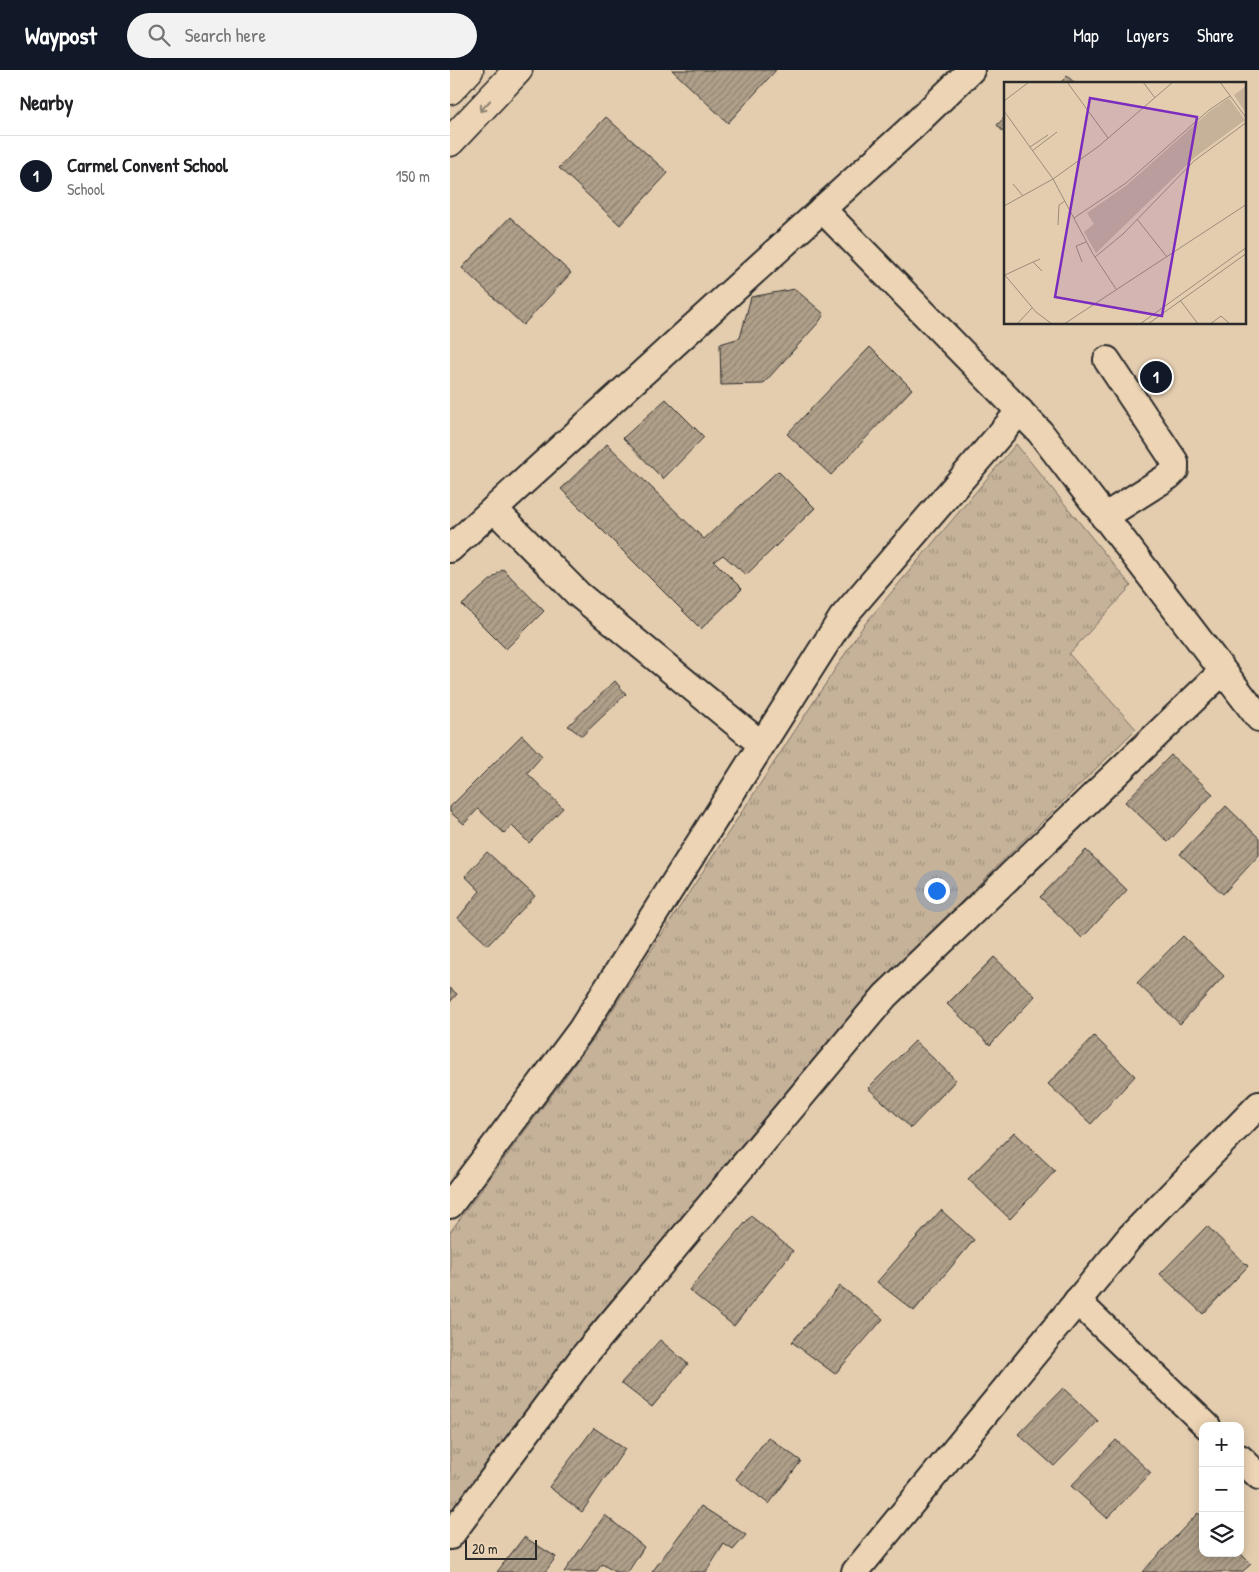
<!DOCTYPE html>
<meta charset="utf-8">
<style>
body{margin:0;font-family:"Patrick Hand",sans-serif;background:#f2f2f2;color:#202124}
.controls{position:absolute;right:15px;bottom:15px;display:grid;overflow:hidden;border-radius:10px;box-shadow:0 2px 12px #0003}
.controls button{width:45px;height:45px;display:grid;place-items:center;padding:0;border:0;border-bottom:1px solid #e0e0e0;background:#fff;color:#202124;font:25px sans-serif}
.scale{position:absolute;left:15px;bottom:12px;width:72px;box-sizing:border-box;padding-left:5px;border:2px solid #2b2b2b;border-top:0;font-size:14px;line-height:18px;white-space:nowrap;color:#2b2b2b;-webkit-text-stroke:4px #ecd4b4;paint-order:stroke}
.you{position:absolute;left:486px;top:820px;width:18px;height:18px;margin:-12px;border:4px solid #fff;border-radius:50%;background:#1a73e8;box-shadow:0 0 0 8px #1a73e833}
.badge{display:grid;place-items:center;width:32px;height:32px;border-radius:50%;background:#111827;color:#fff;font-size:16px;font-weight:700}
.pin{position:absolute;translate:-50% -50%;border:2px solid #fff;box-shadow:0 1px 5px #0006}
.list{margin:0;padding:0;list-style:none}
h2{display:flex;justify-content:space-between;align-items:center;height:65px;margin:0;padding:0 20px;font-size:21px}
h2 small{font-size:16px;font-weight:400;color:#757577}
.list li{display:grid;grid-template-columns:32px 1fr auto;gap:15px;align-items:center;box-sizing:border-box;height:80px;padding:0 20px;border-top:1px solid #e0e0e0}
.list b{display:block;font-size:19px;white-space:nowrap}
.list p{margin:0;font-size:16px;white-space:nowrap;color:#757577}
.list em{font-size:16px;font-style:normal;color:#757577}
.icon{flex:none;width:28px;height:28px;fill:none;stroke:currentColor;stroke-width:2;stroke-linecap:round;stroke-linejoin:round}
.map{position:relative;flex:none;width:809px;height:1502px;overflow:hidden}
header{display:flex;align-items:center;gap:30px;box-sizing:border-box;height:70px;padding:0 25px;background:#111827;color:#fff}
header strong{font-size:24px}
nav{display:flex;gap:28px;margin-inline-start:auto;font-size:18px}
.search{width:350px;height:45px;background:#f2f2f2;display:flex;align-items:center;gap:12px;box-sizing:border-box;padding:0 18px;border-radius:28px;color:#757577;font-size:19px}
main{display:flex}
aside{flex:1;background:#fff}
.map>svg:first-child{display:block}
.park{fill:url(#park-tufts);stroke:#786e62}
.building{fill:url(#building-hatch);stroke:#2b2b2b}
.lines{fill:none;stroke-linecap:round;stroke-linejoin:round}
.minor-casing{stroke:#2b2b2b;stroke-width:30}
.major-casing{stroke:#2b2b2b;stroke-width:31}
.minor{stroke:#ecd4b4;stroke-width:26}
.major{stroke:#ecd4b4;stroke-width:28}
.oneway{stroke:#8c8070}
.inset-road{fill:none;stroke:#9a8c7a;stroke-width:1}
.view{fill:#7b2cbf;fill-opacity:0.15;stroke:#7b2cbf;stroke-width:2.5}
.inset-edge{fill:none;stroke:#2b2b2b;stroke-width:2.5}
</style>
<header>
<strong>Waypost</strong>
<div class="search"><svg class="icon" aria-label="search" viewBox="0 0 24 24"><circle cx="10" cy="10" r="6"/><path d="M15 15l6 6"/></svg>Search here</div>
<nav><a>Map</a><a>Layers</a><a>Share</a></nav>
</header>
<main>
<aside>
<h2>Nearby<small></small></h2>
<ul class="list">
<li><span class="badge">1</span><div><b>Carmel Convent School</b><p>School</p></div><em>150 m</em></li>
</ul>
</aside>
<div class="map">
<svg width="809" height="1502" viewBox="0 0 809 1502">
<defs>
<pattern id="park-tufts" width="24" height="20" patternUnits="userSpaceOnUse" patternTransform="scale(1.25)"><rect width="24" height="20" fill="#c6b299"/><path d="M3 7l-1-3M5 7V3M7 7l1-3M15 17l-1-3M17 17v-4M19 17l1-3" fill="none" stroke="#a1917d"/></pattern>
<pattern id="building-hatch" width="6" height="6" patternUnits="userSpaceOnUse" patternTransform="scale(1.25)"><rect width="6" height="6" fill="#b0a08a"/><path d="M-1 1l2-2M0 6l6-6M5 7l2-2" fill="none" stroke="#8f8371"/></pattern>
</defs>
<rect width="100%" height="100%" fill="#e4cdaf"/>
<filter id="ink" filterUnits="userSpaceOnUse"><feTurbulence type="fractalNoise" baseFrequency=".02" numOctaves="2"/><feDisplacementMap in="SourceGraphic" scale="10" xChannelSelector="R" yChannelSelector="G"/><feConvolveMatrix kernelMatrix="1 2 1 2 8 2 1 2 1" color-interpolation-filters="sRGB"/></filter>
<g filter="url(#ink)">
<path class="park" d="M566 374 681 516 619 584 686 659 430 912 132 1265 0 1444V1162L144 968 414 555Z"/>
<g class="building">
<path d="M222 0H326L278 53Z"/>
<path d="M617 6 626 14H609Z"/>
<path d="M156 47 218 103 170 155 109 98Z"/>
<path d="M555 47V64L547 55Z"/>
<path d="M60 147 121 203 73 255 12 198Z"/>
<path d="M345 219 374 244 369 252 313 314 271 315 270 274 290 268 301 227Z"/>
<path d="M420 277 462 319 381 405 337 364Z"/>
<path d="M216 329 254 367 213 409 173 368Z"/>
<path d="M157 374 254 469 328 401 365 438 296 505 273 485 264 491 292 519 251 559 111 419Z"/>
<path d="M53 499 94 541 56 579 12 535Z"/>
<path d="M165 611 176 624 132 666 118 656Z"/>
<path d="M72 665 92 686 77 703 113 738 79 773 62 756 54 763 28 739 14 754 0 742V737Z"/>
<path d="M721 685 763 724 718 772 675 732Z"/>
<path d="M776 736 809 768V785L773 824 730 784Z"/>
<path d="M636 780 677 820 632 868 590 827Z"/>
<path d="M37 782 85 826 38 875 8 848 30 821 15 806Z"/>
<path d="M733 866 774 906 730 954 687 913Z"/>
<path d="M544 887 585 926 540 975 497 934Z"/>
<path d="M0 918 7 924 0 932Z"/>
<path d="M644 966 685 1006 641 1054 598 1014Z"/>
<path d="M465 971 506 1010 461 1058 418 1018Z"/>
<path d="M564 1062 605 1101 560 1149 518 1109Z"/>
<path d="M491 1140 524 1170 464 1241 427 1212Z"/>
<path d="M301 1146 343 1181 284 1256 239 1220Z"/>
<path d="M757 1156 798 1196 753 1244 710 1204Z"/>
<path d="M390 1216 433 1249 385 1304 342 1272Z"/>
<path d="M210 1270 238 1294 202 1337 171 1313Z"/>
<path d="M613 1318 648 1351 604 1396 568 1364Z"/>
<path d="M144 1358 175 1379 132 1442 99 1417Z"/>
<path d="M318 1367 351 1391 319 1434 286 1409Z"/>
<path d="M666 1370 701 1403 657 1448 621 1416Z"/>
<path d="M251 1436 296 1465 283 1480 274 1474 256 1502H202Z"/>
<path d="M748 1443 753 1448V1483H790L801 1494 792 1502H692Z"/>
<path d="M155 1445 194 1477 178 1502H165L152 1494 146 1502H114Z"/>
<path d="M74 1467 106 1487 95 1502H47Z"/>
</g>
<g class="lines">
<g class="minor-casing">
<g id="minor">
<path d="M372 139 590 362 809 648"/>
<path d="M44 439 128 524 311 674"/>
<path d="M654 447 719 406 725 400V392L657 290"/>
<path d="M0 479 461 58 521 0"/>
<path d="M0 1135 131 960 392 548 570 341"/>
<path d="M627 1231 757 1356"/>
<path d="M790 1388 809 1406"/>
<path d="M0 1466 133 1287 435 926 772 602"/>
<path d="M405 1502 680 1167 809 1035"/>
</g>
</g>
<g class="major-casing">
<g id="major">
<path d="M0 20 19 0"/>
<path d="M0 72 68 0"/>
</g>
</g>
<use href="#minor" class="minor"/>
<use href="#major" class="major"/>
</g>
<defs><path id="oneway-shaft" d="M-6 0H5M1.5-3L5.5 0L1.5 3" fill="none" stroke-width="1.6" stroke-linecap="round" stroke-linejoin="round" transform="scale(1.25)"/></defs>
<use class="oneway" href="#oneway-shaft" transform="translate(35 36) rotate(133)"/>
</g>
<g transform="translate(554 12)">
<rect width="242" height="242" fill="#e4cdaf"/>
<path d="M242 4V31L230 13ZM225 16 241 38 191 75 92 171 80 150 90 142 83 131 123 103 206 29Z" fill="#c6b299"/>
<path class="inset-road" d="M63 0 104 56M139 0 151 16M216 0 243 37M0 19 25 0M0 29 49 97 89 172 112 207M26 65 44 53M28 69 53 50M9 102 19 114M0 124 49 97 95 64 169 0M70 136 122 101 205 28 226 14M133 137 163 175M54 143 55 123 61 119M91 175 119 152 190 79 243 40M36 177 29 180 38 189M78 180 72 164 82 160M0 192 32 230 48 242M1 193 29 180M176 218 194 242M13 242 28 226M60 242 243 122M136 242 243 165M144 242 243 171M206 242 217 234 226 242"/>
<path class="view" d="M86 16 193 35 158 234 51 215Z"/>
<rect width="242" height="242" class="inset-edge"/>
</g>
</svg>
<div class="controls">
<button>+</button>
<button>−</button>
<button><svg class="icon" aria-label="layers" viewBox="0 0 24 24"><path d="M12 4l9 5-9 5-9-5zM3 14l9 5 9-5"/></svg></button>
</div>
<div class="scale">20 m</div>
<div class="you"></div>
<div class="pin badge" style="left:706px;top:307px">1</div>
</div>
</main>
